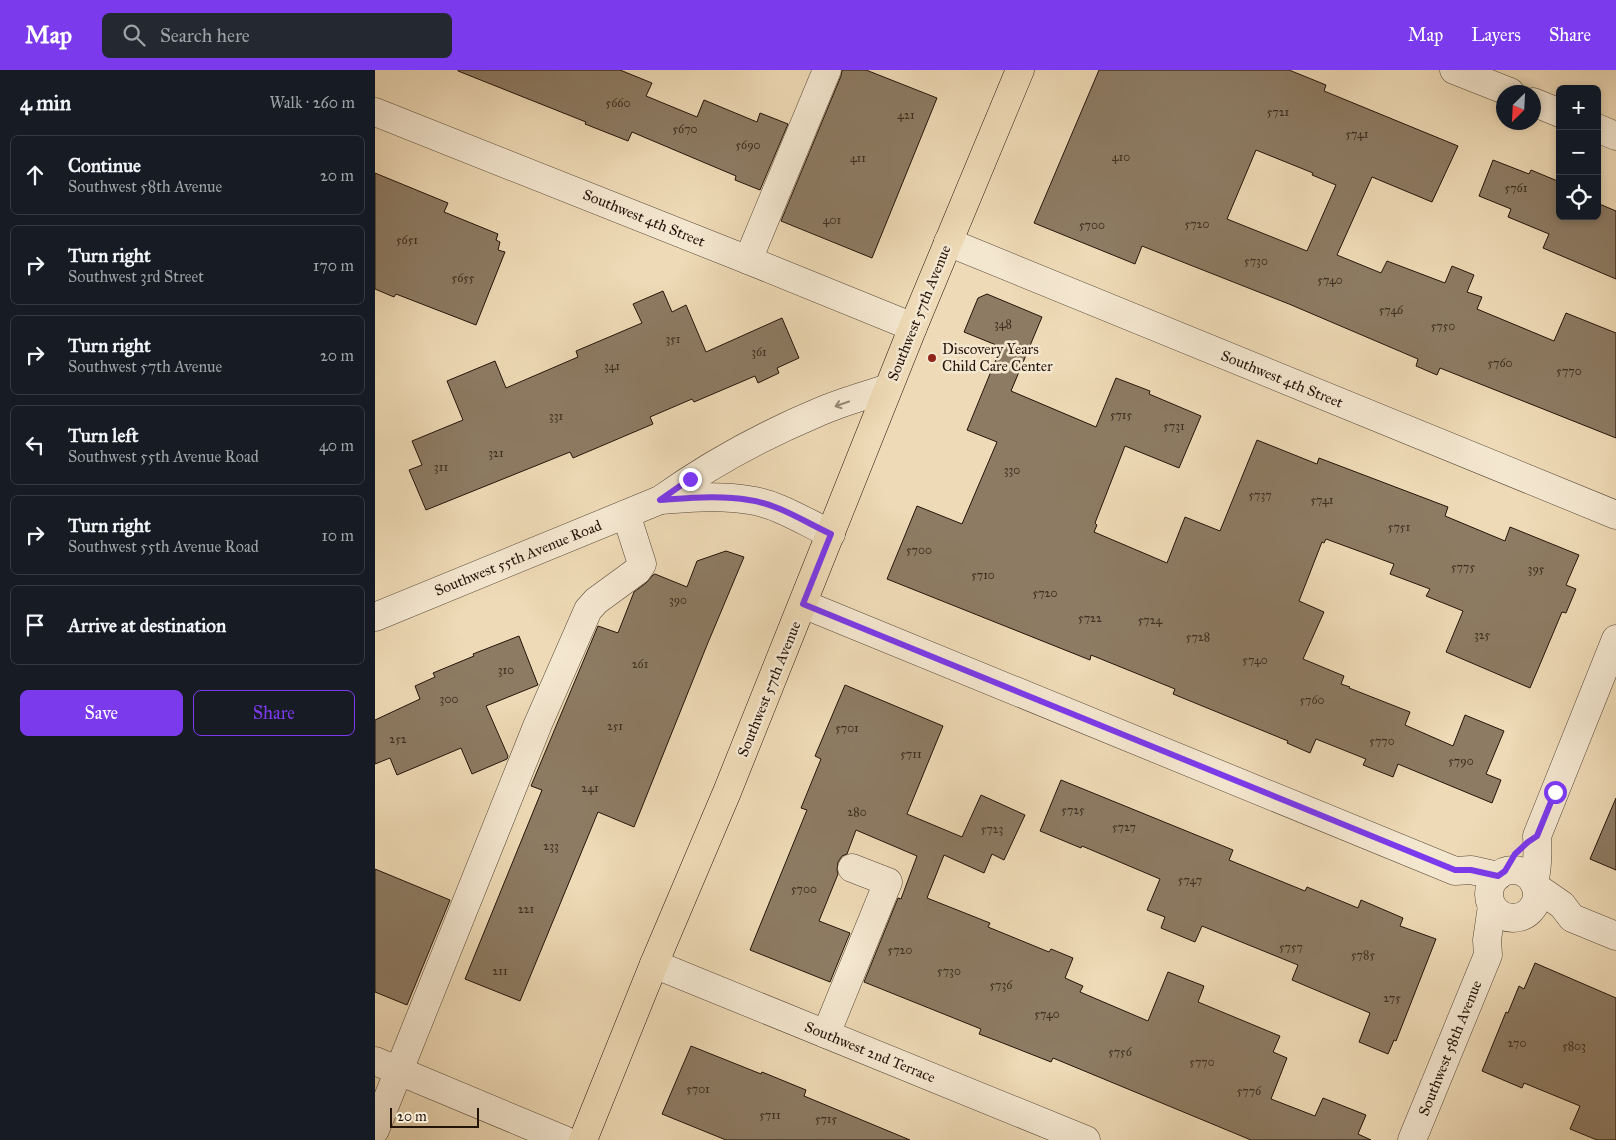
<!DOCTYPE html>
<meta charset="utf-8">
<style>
body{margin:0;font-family:"IM FELL Great Primer",serif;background:#242831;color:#f1f3f6}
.controls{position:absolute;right:15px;top:15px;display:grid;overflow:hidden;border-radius:8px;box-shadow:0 2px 8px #0003}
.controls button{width:45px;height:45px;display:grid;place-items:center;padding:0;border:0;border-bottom:1px solid #363941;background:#171b24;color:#f1f3f6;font:25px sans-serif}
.compass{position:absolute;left:1121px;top:15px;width:45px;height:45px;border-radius:50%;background:#171b24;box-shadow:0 2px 8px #0003;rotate:204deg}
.scale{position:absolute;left:15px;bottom:12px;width:89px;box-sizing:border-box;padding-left:5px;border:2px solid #24140a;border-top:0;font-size:14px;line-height:18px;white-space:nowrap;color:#24140a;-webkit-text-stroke:4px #f4e7d0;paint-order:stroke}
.stop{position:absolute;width:15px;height:15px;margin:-11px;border:4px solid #7c3aed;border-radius:50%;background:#fff}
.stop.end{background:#7c3aed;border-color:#fff;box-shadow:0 1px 5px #0008}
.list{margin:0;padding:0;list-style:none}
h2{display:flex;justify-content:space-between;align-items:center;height:65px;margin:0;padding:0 20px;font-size:21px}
h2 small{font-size:16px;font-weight:400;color:#9ea1a6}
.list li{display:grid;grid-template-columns:32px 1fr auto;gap:15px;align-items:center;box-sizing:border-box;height:80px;margin:0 10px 10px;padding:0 10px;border:1px solid #363941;border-radius:8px}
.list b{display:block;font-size:19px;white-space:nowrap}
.list p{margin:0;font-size:16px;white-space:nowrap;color:#9ea1a6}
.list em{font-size:16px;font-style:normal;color:#9ea1a6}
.actions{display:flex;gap:10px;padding:15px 20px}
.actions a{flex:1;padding:11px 0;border:1px solid #7c3aed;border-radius:8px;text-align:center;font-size:18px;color:#7c3aed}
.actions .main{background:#7c3aed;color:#fff}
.icon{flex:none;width:28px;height:28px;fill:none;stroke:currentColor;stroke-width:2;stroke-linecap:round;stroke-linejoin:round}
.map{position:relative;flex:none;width:1241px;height:1070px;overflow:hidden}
header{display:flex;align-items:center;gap:30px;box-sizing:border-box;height:70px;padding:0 25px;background:#7c3aed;color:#fff}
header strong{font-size:24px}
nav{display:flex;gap:28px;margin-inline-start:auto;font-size:18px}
.search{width:350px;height:45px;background:#242831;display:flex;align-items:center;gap:12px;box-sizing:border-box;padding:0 18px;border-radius:8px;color:#9ea1a6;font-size:19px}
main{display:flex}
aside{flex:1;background:#171b24}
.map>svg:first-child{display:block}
.building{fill:#8d7b63;stroke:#24140a;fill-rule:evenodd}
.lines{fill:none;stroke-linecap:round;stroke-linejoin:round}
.minor-casing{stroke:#564635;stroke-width:29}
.major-casing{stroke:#24140a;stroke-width:29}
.minor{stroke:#f4e7d0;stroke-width:28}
.major{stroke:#eedab6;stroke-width:28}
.oneway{stroke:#968877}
.route{stroke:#7c3aed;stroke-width:6}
.poi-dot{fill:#8f2418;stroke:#f4e7d0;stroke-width:2}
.labels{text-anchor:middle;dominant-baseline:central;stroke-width:5;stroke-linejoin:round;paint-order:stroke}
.number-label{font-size:12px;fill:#3e2e20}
.street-label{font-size:15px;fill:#24140a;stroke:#f4e7d0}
.poi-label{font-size:15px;fill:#24140a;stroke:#f4e7d0;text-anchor:start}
</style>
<header>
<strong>Map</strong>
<div class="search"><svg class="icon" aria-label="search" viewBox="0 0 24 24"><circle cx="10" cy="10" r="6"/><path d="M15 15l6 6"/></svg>Search here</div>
<nav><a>Map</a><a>Layers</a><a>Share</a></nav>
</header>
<main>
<aside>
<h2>4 min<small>Walk · 260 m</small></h2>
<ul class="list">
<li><svg class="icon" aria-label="ahead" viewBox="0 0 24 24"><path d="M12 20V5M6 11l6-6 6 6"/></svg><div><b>Continue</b><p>Southwest 58th Avenue</p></div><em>20 m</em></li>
<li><svg class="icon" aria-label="right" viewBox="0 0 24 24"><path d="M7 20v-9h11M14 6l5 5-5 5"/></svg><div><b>Turn right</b><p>Southwest 3rd Street</p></div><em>170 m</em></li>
<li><svg class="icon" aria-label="right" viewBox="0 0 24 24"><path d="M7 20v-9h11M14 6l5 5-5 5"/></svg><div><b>Turn right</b><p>Southwest 57th Avenue</p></div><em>20 m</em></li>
<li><svg class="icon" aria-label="left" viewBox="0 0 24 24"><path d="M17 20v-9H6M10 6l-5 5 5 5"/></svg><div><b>Turn left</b><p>Southwest 55th Avenue Road</p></div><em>40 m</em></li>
<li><svg class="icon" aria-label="right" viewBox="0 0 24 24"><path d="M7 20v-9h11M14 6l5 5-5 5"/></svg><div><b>Turn right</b><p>Southwest 55th Avenue Road</p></div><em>10 m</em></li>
<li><svg class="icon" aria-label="arrive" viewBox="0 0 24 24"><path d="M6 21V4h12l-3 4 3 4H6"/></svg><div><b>Arrive at destination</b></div></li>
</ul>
<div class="actions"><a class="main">Save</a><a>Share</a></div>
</aside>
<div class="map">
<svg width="1241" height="1070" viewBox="0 0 1241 1070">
<rect width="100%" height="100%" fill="#eedab6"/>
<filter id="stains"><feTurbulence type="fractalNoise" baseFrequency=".004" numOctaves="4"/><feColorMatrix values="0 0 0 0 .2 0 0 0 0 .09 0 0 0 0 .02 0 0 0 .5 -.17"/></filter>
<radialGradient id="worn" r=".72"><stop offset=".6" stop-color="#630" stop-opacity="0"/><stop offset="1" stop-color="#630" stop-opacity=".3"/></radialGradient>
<g class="building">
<path d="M83 0H245L277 13 271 26 322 47 329 30 382 52 385 43 413 54 385 120 360 110 361 106 257 62 253 71 210 54 211 52 83 1Z"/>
<path d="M467 0H491L562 28 497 188 406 151 466 6Z"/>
<path d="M724 0H914L951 15 949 21 1083 76 1057 132 997 107 962 185 1006 203 1012 191 1070 213 1077 196 1099 205 1092 222 1107 227 1102 239 1179 271 1191 243 1241 263V368L1065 298 1062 305 1041 296 1043 289 914 234 767 176 760 194 659 153ZM881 80 938 103 937 105 961 115 932 181 852 149Z"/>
<path d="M1118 90 1154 104 1156 100 1185 112V146H1222V133L1241 141V209L1168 178 1174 164 1133 147 1136 139 1104 126Z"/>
<path d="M0 103 73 133 69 142 123 164 121 170 125 172 123 180 130 182 101 255 21 224 19 227 0 219Z"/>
<path d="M288 221 297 242 311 235 331 282 407 248 424 288 402 298 404 303 383 313 380 306 319 332 317 329 275 347 278 354 198 388 195 382 51 440 34 400 47 395 37 371 88 350 72 311 120 291 131 318 203 287 201 281 267 253 258 234Z"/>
<path d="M612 224 667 247 636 321 721 357 741 308 775 321 774 324 826 346 804 398 750 376 720 453 722 455 719 462 792 493 810 447 845 461 882 370 942 394 944 388 1073 437 1070 446 1130 471 1135 457 1204 485 1191 515 1201 519 1191 543 1187 542 1155 618 1071 582 1088 541 1051 526 1055 519 1015 504 1019 494 951 469 949 473 947 472 924 531 949 542 928 589 969 606 966 614 975 617 974 618 1035 642 1030 655 1078 676 1090 645 1129 661 1111 704 1126 710 1117 733 1023 694 1018 707 988 695 991 689 941 669 935 683 912 673 913 671 798 624 800 619 716 585 715 590 512 509 542 436 587 454 622 372 592 360 626 277 589 262 603 228Z"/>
<path d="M351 481 369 487 332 575 259 757 223 742 145 931 90 909 167 720 156 716 223 556 243 563 259 522 271 513 278 505 280 504 312 517 322 491Z"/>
<path d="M144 566 163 615 111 636 133 686 132 689 97 704 86 678 22 705 15 688 0 694V650L45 629 40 616 60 607 58 603 99 586 98 584Z"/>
<path d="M470 615 568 656 532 744 587 767 606 725 650 745 629 790 617 784 609 803 569 785 552 828 615 853 613 857 674 882 676 879 698 888 690 908 708 916 705 922 773 951 793 902 829 916 823 932 905 966 898 982 912 988 896 1029 940 1046 948 1028 991 1045 983 1064 996 1070H876L678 988 676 992 620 970 604 964 606 959 489 912 523 828 526 829 542 786 481 760 472 784 467 786 463 792 462 800 463 804 444 851 475 863 455 912 375 880 432 740 426 738 446 689 440 686Z"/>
<path d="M686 710 858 780 854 790 930 821 932 817 983 838 986 830 1028 848 1025 856 1061 869 1021 971 1019 970 1013 984 984 972 995 943 917 910 923 895 827 856 820 872 786 858 790 847 772 840 785 809 707 776 706 778 665 761Z"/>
<path d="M1241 728V800L1215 789Z"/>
<path d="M0 799 75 830 32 935 0 922Z"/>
<path d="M1160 893 1241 928V1070H1222L1195 1059 1205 1036 1149 1013 1147 1018 1107 1001 1131 942 1133 943 1144 916 1149 919Z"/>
<path d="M316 976 386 1004 387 1002 431 1020 429 1026 535 1070H351L287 1044Z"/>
</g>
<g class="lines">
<g class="minor-casing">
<g id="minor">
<path d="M1079 0 1135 22"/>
<path d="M1158 32 1185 43"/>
<path d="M0 42 373 190 538 257"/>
<path d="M1222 58 1241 66"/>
<path d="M573 172 1241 445"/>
<path d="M373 190 452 0"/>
<path d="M285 430C315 428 345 425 374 430 403 434 430 452 456 464"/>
<path d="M428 534 1080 801 1096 800 1123 806"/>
<path d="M0 547 285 430C334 395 389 365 444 342 466 332 490 326 513 318"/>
<circle cx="1138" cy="824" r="24"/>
<path d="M1159 813C1163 797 1163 783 1162 766L1241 569"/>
<path d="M1161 817 1187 835 1197 848 1241 866"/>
<path d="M279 894 711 1070"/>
<path d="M451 964 513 812 477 798"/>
<path d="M0 991 189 1070"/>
<path d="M0 1060 163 654 213 540 221 531 262 501 267 494 251 444"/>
<path d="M1037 1070 1113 885 1112 870 1117 836"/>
</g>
</g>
<g class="major-casing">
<path id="major" d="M208 1070 279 894 352 722 538 257 645 0"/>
</g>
<use href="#minor" class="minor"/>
<use href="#major" class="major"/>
</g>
<defs><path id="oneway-shaft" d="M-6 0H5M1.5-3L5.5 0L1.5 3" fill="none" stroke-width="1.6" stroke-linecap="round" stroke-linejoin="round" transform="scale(1.25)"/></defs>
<use class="oneway" href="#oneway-shaft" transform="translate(467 334) rotate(161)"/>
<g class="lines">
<path class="route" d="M315 409 285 430C315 428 345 425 374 430 403 434 430 452 456 464L428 534 1080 800H1096L1123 806 1130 801 1140 784 1153 772 1162 766 1180 722"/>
</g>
<circle class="poi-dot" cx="557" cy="288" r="5"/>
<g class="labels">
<g class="number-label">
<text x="243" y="33">5660</text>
<text x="903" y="42">5721</text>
<text x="531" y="45">421</text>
<text x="310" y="59">5670</text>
<text x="982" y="64">5741</text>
<text x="373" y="75">5690</text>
<text x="746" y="87">410</text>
<text x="483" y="88">411</text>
<text x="1141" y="118">5761</text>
<text x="457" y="150">401</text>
<text x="822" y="154">5720</text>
<text x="717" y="155">5700</text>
<text x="32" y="170">5651</text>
<text x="881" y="191">5730</text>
<text x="88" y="208">5655</text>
<text x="955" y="210">5740</text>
<text x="1016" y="240">5746</text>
<text x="628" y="254">348</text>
<text x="1068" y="256">5750</text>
<text x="298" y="269">351</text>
<text x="384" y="282">361</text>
<text x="1125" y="293">5760</text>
<text x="237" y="296">341</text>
<text x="1194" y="301">5770</text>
<text x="746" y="345">5715</text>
<text x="181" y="346">331</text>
<text x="799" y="356">5731</text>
<text x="121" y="383">321</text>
<text x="66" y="397">311</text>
<text x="637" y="400">330</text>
<text x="885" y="425">5737</text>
<text x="947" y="430">5741</text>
<text x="1024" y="457">5751</text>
<text x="544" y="480">5700</text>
<text x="1088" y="497">5775</text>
<text x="1161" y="499">395</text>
<text x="608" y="505">5710</text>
<text x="670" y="523">5720</text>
<text x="303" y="530">390</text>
<text x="715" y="548">5722</text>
<text x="775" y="550">5724</text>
<text x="1107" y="565">325</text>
<text x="823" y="567">5728</text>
<text x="880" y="590">5740</text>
<text x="265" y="594">261</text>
<text x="131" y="600">310</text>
<text x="74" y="629">300</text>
<text x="937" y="630">5760</text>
<text x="240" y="656">251</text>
<text x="472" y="658">5701</text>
<text x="23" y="669">252</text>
<text x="1007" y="671">5770</text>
<text x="536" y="684">5711</text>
<text x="1086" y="691">5790</text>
<text x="215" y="718">241</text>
<text x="698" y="740">5725</text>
<text x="482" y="742">280</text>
<text x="749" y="757">5727</text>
<text x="617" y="759">5723</text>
<text x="176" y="776">233</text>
<text x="815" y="810">5747</text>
<text x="429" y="819">5700</text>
<text x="151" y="839">221</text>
<text x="916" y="877">5757</text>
<text x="525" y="880">5720</text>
<text x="988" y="885">5785</text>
<text x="125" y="901">211</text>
<text x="574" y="901">5730</text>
<text x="626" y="915">5736</text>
<text x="1017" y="928">275</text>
<text x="672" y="944">5740</text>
<text x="1142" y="973">270</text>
<text x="1199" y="976">5803</text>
<text x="745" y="982">5756</text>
<text x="827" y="992">5770</text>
<text x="323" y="1019">5701</text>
<text x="874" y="1021">5776</text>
<text x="395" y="1045">5711</text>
<text x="451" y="1049">5715</text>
</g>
<g class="street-label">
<text transform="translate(269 148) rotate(22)">Southwest 4th Street</text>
<text transform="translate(544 243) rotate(-68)">Southwest 57th Avenue</text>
<text transform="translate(907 309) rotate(22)">Southwest 4th Street</text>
<text transform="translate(143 488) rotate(-22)">Southwest 55th Avenue Road</text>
<text transform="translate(394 619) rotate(-68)">Southwest 57th Avenue</text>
<text transform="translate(1075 978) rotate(-68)">Southwest 58th Avenue</text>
<text transform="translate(495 982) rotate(22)">Southwest 2nd Terrace</text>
</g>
<g class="poi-label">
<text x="567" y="279">Discovery Years<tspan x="567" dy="17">Child Care Center</tspan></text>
</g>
</g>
<rect width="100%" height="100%" filter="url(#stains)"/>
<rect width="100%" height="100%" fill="url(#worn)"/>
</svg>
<div class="controls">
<button>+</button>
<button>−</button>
<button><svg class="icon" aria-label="locate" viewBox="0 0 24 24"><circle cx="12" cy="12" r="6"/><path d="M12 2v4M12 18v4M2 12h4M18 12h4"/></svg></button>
</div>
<svg class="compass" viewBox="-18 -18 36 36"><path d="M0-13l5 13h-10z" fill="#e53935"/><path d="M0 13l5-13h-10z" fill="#9ea1a6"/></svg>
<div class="scale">20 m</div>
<div class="stop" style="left:1180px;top:722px"></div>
<div class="stop end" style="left:315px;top:409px"></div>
</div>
</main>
